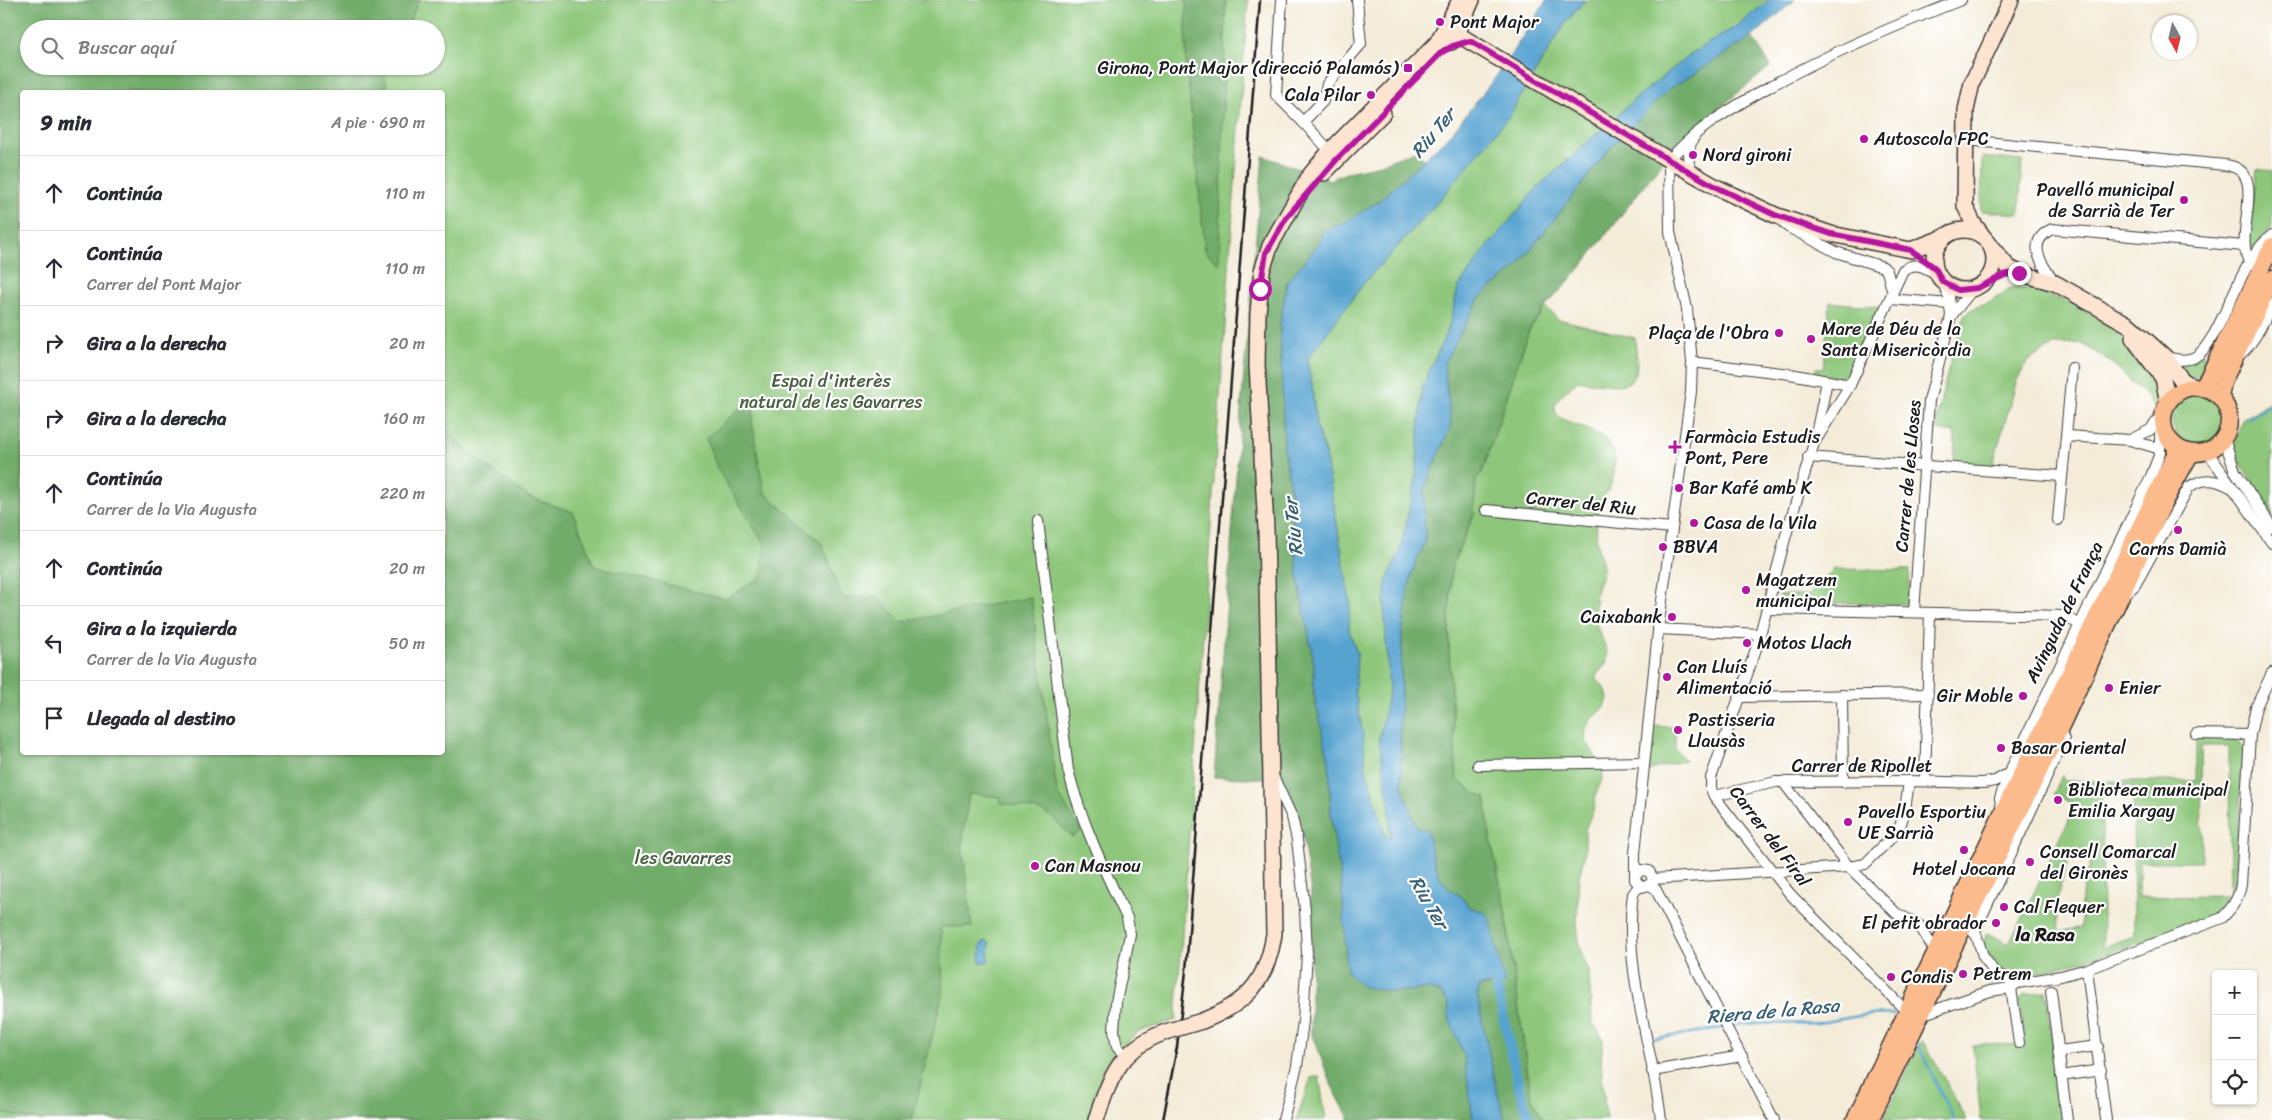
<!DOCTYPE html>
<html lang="es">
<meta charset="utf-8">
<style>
body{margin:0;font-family:Sriracha,sans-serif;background:#f2f2f3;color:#2b2b33}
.controls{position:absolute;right:15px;bottom:15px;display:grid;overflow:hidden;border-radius:5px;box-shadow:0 1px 4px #0004}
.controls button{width:45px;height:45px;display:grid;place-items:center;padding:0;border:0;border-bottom:1px solid #e1e1e2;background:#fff;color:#2b2b33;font:25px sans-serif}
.compass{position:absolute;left:2152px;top:15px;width:45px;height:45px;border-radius:50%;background:#fff;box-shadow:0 1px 4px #0004;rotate:172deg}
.stop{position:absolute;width:15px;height:15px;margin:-11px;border:4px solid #b5179e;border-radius:50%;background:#fff}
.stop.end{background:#b5179e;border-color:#fff;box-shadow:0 1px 5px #0008}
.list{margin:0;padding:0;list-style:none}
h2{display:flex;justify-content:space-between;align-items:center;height:65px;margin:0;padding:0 20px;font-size:21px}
h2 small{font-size:16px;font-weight:400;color:#7c7c81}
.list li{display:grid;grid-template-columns:32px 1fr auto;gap:15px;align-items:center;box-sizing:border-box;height:75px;padding:0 20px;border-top:1px solid #e1e1e2}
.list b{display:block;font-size:19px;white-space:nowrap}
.list p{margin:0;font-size:16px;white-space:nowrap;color:#7c7c81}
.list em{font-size:16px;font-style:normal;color:#7c7c81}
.icon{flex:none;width:28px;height:28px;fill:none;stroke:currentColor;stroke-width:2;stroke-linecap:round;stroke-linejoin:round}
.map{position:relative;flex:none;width:2272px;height:1120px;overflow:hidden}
.search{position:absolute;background:#fff;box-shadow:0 1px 4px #0004;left:20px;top:20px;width:425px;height:55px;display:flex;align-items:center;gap:12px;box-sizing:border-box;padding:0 18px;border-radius:28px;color:#7c7c81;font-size:19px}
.panel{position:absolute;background:#fff;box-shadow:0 1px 4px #0004;left:20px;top:90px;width:425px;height:665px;border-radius:5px}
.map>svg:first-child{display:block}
.green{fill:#8ec77b;stroke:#55724c;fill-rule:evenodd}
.forest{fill:#72ac6b;stroke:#476444}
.water{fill:#57a3d0;stroke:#3a6076}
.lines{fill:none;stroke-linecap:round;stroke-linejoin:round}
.stream{stroke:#57a3d0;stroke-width:2.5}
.canal{stroke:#57a3d0;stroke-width:10}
.street-casing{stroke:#3c3b38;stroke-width:12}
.secondary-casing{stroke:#3c3b38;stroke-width:18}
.primary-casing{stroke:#3c3b38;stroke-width:19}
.street{stroke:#fff;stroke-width:10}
.secondary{stroke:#fde4d1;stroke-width:15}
.primary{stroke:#fbbb8d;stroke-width:16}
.rail{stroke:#1c1c1c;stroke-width:2.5}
.secondary-bridge-casing{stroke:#3c3b38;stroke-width:18;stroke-linecap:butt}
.secondary-bridge{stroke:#fde4d1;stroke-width:15}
.route{stroke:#b5179e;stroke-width:6}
.poi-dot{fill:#b5179e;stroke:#fff;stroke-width:2}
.labels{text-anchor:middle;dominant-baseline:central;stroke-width:4.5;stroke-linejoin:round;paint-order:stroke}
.poi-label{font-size:18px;fill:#1c1c1c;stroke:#fff;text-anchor:start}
.park-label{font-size:18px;fill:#4a6042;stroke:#fff}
.street-label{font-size:18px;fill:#1c1c1c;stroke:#fff}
.water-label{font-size:19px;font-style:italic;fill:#3a6076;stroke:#fff}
.neighbourhood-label{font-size:19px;font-weight:bold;fill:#1c1c1c;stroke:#fff}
</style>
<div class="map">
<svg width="2272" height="1120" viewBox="0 0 2272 1120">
<rect width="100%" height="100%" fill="#fff"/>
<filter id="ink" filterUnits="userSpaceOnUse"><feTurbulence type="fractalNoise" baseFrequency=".02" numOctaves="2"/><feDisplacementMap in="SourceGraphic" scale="10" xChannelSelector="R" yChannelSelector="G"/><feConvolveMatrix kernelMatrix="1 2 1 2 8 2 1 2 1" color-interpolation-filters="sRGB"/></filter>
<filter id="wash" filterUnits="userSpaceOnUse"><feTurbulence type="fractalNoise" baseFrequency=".0096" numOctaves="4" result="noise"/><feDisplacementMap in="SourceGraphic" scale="20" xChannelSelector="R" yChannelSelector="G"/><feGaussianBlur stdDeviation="1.12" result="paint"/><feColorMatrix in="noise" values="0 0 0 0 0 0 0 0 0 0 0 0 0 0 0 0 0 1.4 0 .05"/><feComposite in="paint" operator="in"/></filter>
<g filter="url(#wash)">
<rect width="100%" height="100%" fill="#f4ecd9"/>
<g class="green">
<path d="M0 0H1248L1176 1020 1138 1032 1104 1065 1089 1120H0ZM29 29H436V66H29ZM22 92H442V752H22Z"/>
<path d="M1585 0H1769L1737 26 1692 53 1635 99 1537 188 1483 252 1458 288 1449 327 1422 387 1416 480 1400 551 1386 582 1384 604 1389 690 1385 713 1390 810V838L1385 834 1366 769 1360 717 1355 692 1357 653 1349 630 1350 601 1325 453 1316 426 1312 385 1307 360 1363 284 1437 203 1510 115 1564 25Z"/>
<path d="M1982 157 2022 161 2019 214 1981 211Z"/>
<path d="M2257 169 2272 171V226L2250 254 2249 238Z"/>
<path d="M2014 288H2028L2082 307 2106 323 2139 355 2157 381 2159 396 2156 410 2145 395 2112 363 2081 343 2054 345 2028 361 2017 380 1992 467 1954 464 1955 433 1935 430C1941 400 1947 371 1956 342 1958 334 1960 324 1964 317 1970 307 1979 307 1987 304 1996 299 2003 291 2014 288Z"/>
<path d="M1830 302 1879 307 1848 378 1815 374 1816 368 1823 369Z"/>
<path d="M1545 307 1558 319 1635 338C1637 364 1644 390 1607 384 1598 383 1588 383 1580 380 1512 428 1602 418 1613 450 1617 463 1614 480 1608 491 1605 496 1601 498 1600 504 1597 518 1595 535 1598 549 1599 555 1603 561 1603 567 1603 576 1597 584 1596 593 1595 602 1594 614 1596 623 1601 643 1618 656 1597 674V679L1606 690 1608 699 1605 707 1591 720 1586 728 1585 739 1602 767 1603 777 1596 794 1594 808 1585 830V853L1579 877 1577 924 1580 949 1589 972 1592 1022 1600 1033 1603 1041 1601 1060 1606 1120H1543L1531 1096 1504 903 1489 831 1485 797 1476 794 1457 781 1449 657V616L1452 565 1474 514 1476 479 1482 473 1529 330Z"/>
<path d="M2203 355 2211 361 2203 376 2188 378 2178 363Z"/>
<circle cx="2198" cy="420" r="26"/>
<path d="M2272 400V519L2237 457 2235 444 2242 420Z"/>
<path d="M1834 569 1910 570 1908 604 1779 602 1780 595H1809Z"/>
<path d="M1648 726 1675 727V749L1685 760 1644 772Z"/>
<path d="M2196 739H2233L2241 743 2243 751 2235 890C2232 901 2224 908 2216 915 2162 935 2108 955 2053 969 2040 972 2024 978 2012 975 1994 971 1989 958 1983 943L1987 933 2009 944 2076 805 2054 794 2062 775 2064 781H2196ZM2201 746H2229L2230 896 2139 897V862H2202ZM2102 786 2133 787 2134 936 2103 947ZM2070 851 2092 853 2081 897V927L2059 932C2051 902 2064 879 2070 851Z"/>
<path d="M2046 991 2062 1120H1981L1973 1045 2025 1044 2019 1000 2025 994Z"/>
<path d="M1921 1041 1925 1044 1967 1120H1883Z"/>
<path d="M1319 1076 1326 1120H1296L1311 1078Z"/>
</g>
<g class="forest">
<path d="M0 0H419L406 29H29V66H388L385 73 387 92H22V752H442L443 425 471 455 529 497 573 512 594 566 726 599 761 577 765 545 718 470 706 438 756 394 752 422 764 492 822 543 842 598 877 596 901 622 1031 597 1057 792 1081 831 1072 837 1053 818 1041 811 1001 803V797L969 794 962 845 972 927H941L943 992 912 1120H35L0 1113Z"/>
<path d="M1186 0H1226L1219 264 1205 251 1186 62Z"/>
<path d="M1752 37 1771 66 1678 142 1577 272 1545 307 1529 330 1482 473 1476 479 1474 514 1452 565 1449 616V657L1457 780 1476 794 1485 797 1489 831 1504 903 1531 1096 1543 1120H1505L1496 1087 1477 995 1479 986H1491L1485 912 1469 907 1461 896 1449 889 1440 877 1433 859 1427 830 1417 829 1402 786 1400 730 1402 634 1409 586 1415 564 1425 543 1424 490 1451 425 1444 363 1480 297 1516 268 1611 147 1668 90Z"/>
<path d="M1415 151 1424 159 1378 202 1343 223 1326 230 1316 247 1287 282 1280 322 1284 447 1289 479 1298 576 1314 664V695L1329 761 1331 815 1342 889 1346 938 1345 954 1393 992 1430 989 1441 993 1448 1003 1449 1018 1464 1056 1473 1120H1350L1333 1088 1311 1033V894L1301 824 1291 795 1281 779 1214 777 1242 397 1263 156 1330 180 1348 172 1376 166Z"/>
</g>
<g class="water">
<path d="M1547 0H1585L1564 25 1510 115 1437 203 1363 284 1307 360 1312 385 1316 426 1325 453 1350 601 1349 630 1357 653 1355 692 1363 735 1366 769 1385 834 1390 838V810L1379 739 1389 690 1384 604 1386 582 1400 551 1416 480 1422 387 1449 327 1458 288 1483 252 1537 188 1635 99 1692 53 1737 26 1769 0H1795L1752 37 1668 90 1611 147 1516 268 1480 297 1444 363 1451 425 1424 490 1425 543 1415 564 1409 586 1402 634 1400 730 1402 786 1417 829H1427L1433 859 1440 877 1449 889 1461 896 1469 907 1485 912 1490 919 1505 984 1479 986 1477 995 1496 1087 1505 1120H1473L1464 1056 1449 1018 1448 1003 1441 993 1430 989 1393 992 1363 987 1347 972 1342 889 1331 815 1329 761 1314 695V664L1298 576 1289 479 1284 447 1280 322 1287 282 1316 247 1326 230 1343 223 1378 202 1450 135 1498 74Z"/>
<path d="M986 941 990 943 988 962H980L981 944Z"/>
</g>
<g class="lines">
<g class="stream">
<path d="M2247 419 2272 404"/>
<path d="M1729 1026 1740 1024 1818 1023 1865 1015 1894 1014"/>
<path d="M1655 1039 1723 1028"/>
<path d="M1918 1045 1954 1120"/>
</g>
<path class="canal" d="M1494 973 1519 1088 1530 1120"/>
</g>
</g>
<g filter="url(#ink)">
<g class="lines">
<g class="street-casing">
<g id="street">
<path d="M1282 0 1276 95 1303 122"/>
<path d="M1965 140 2225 165C2272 170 2231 234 2250 263"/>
<path d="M1330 151 1303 122 1323 101 1327 84 1361 44 1357 0"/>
<path d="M1692 173C1686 158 1687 149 1695 135"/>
<path d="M1778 218 1788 227 1836 252 1883 267 1887 271 1892 290"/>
<path d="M2055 283C2043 266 2024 242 2052 229L2244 246"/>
<path d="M1890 299 1950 304"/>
<path d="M1951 316 1973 289"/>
<path d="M2165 357C2174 359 2185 362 2195 357 2204 352 2208 343 2214 334 2230 306 2247 253 2272 235"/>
<path d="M2237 357C2255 343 2262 324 2272 304"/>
<path d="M1692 362 1790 374 1850 385"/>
<path d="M1816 434 1827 381"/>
<path d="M2066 436 2072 368"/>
<path d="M2224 439 2235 471 2272 527"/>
<path d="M2130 440 2150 430 2164 413"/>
<path d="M2207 451 2272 543"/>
<path d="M1808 457 2061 476"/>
<path d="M1486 510 1672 528"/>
<path d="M2058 520 2066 436 2130 440 2157 448 2160 451"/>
<path d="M1038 521 1068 770C1081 821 1104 870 1127 918L1130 934 1116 1002 1114 1031 1117 1047 1126 1056"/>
<path d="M2125 594 2135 585 2189 487C2204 477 2216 479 2232 488"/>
<path d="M1768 609 2063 616 2079 624"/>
<path d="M1914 612 1929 401 1951 316 1949 297 1942 281"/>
<path d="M1658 629 1760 634"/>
<path d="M1842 695 1843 782"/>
<path d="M1739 697 1928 694"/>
<path d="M2196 734 2250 735"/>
<path d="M1478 765 1644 762"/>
<path d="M1273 776 1292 817 1297 840 1305 910 1307 953 1303 1021 1297 1066 1283 1120"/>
<path d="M1925 781 1930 613"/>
<path d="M1783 782 1849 867 1896 913 1919 925 1935 951"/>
<path d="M1714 796 1776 782 1909 781 1983 783 1995 781 2009 773"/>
<path d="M2002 811 2000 798 2009 773 2151 476 2160 453V434L2163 428"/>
<path d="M1635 876 1641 870 1649 871 1653 879 1650 884"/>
<path d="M1653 879 1849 867 1865 864 1899 830 1905 810 1909 781"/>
<path d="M1639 886 1633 894 1632 902C1625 977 1653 1047 1661 1120"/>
<path d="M1970 929 1976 934 1983 956 1995 973 2017 983"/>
<path d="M1974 933 2064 740 2060 728"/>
<path d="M2087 969 2106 1120"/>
<path d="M2017 983 2061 976 2087 969 2222 918C2232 908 2238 900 2241 885L2250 735 2256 707 2272 673"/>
<path d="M2011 988 2019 1043"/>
<path d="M2051 991 2067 1120"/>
<path d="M1906 1011 1790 894 1714 796 1711 789V778L1757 646 1786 535 1814 443 1850 385 1903 270C1916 261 1924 267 1937 274"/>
<path d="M1921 1015 1990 991 2011 988 2017 983"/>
<path d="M2058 1051 2098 1046"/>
<path d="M1652 1071 1742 1056"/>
<path d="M2061 1076 2101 1070"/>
<path d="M1774 1120 1655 888 1649 885 1642 887 1635 880V853L1659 622 1691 392 1692 362 1687 309 1670 232 1669 160C1693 132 1722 114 1753 96 1820 57 1889 28 1961 0"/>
</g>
</g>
<g class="secondary-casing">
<g id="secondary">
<path d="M1438 41 1460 0"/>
<path d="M1451 42 1457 34 1472 0"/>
<path d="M1324 173 1383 113"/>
<circle cx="1964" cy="260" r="30"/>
<path d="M1982 235 1973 223 1965 206 1966 110 1972 83 2011 0"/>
<path d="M1993 249 2008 267 2019 273 2055 283 2129 325 2165 357 2181 379 2194 388"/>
<path d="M2133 338 2163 378 2168 403"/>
<path d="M1202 1021C1246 1004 1267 982 1274 934L1266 529 1257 364 1258 313 1262 271 1270 246 1310 175 1330 151 1436 44 1450 34H1457L1669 160 1718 188 1775 215 1831 234 1911 250 1942 238"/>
<path d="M1096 1120C1111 1074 1122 1045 1172 1030"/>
</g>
</g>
<g class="primary-casing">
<g id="primary">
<circle cx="2196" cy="420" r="33"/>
<path d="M2201 388 2208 378 2272 246"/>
<path d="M2220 397 2223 382 2272 279"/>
<path d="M1855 1120 2178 448"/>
<path d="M1870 1120 2060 728 2165 500 2191 453"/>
</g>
</g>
<use href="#street" class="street"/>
<use href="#secondary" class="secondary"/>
<use href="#primary" class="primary"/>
<path class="rail" d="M1163 1120 1177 1047 1186 971 1260 0"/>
<g class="secondary-bridge-casing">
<path id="secondary-bridge" d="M1172 1030 1202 1021"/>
</g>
<use href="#secondary-bridge" class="secondary-bridge"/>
</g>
</g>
<g class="lines" filter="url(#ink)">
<path class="route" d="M1260 289 1266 253 1286 218 1337 159 1442 52 1453 46 1470 41 1669 160 1718 188 1775 215 1831 234 1911 250 1935 268 1942 281 1958 290 1977 288 2007 274 2019 273"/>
</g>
<g class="poi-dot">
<circle cx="1440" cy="22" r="5"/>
<rect x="1403" y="63" width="10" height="10" rx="2.5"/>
<circle cx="1371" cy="95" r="5"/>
<circle cx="1864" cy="139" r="5"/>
<circle cx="1693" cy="155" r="5"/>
<circle cx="2184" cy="200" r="5"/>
<circle cx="1779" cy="333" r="5"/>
<circle cx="1811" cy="339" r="5"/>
<path d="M1672.5 439.5h5v5h5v5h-5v5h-5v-5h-5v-5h5z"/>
<circle cx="1679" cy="488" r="5"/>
<circle cx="1694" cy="523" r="5"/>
<circle cx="2178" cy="530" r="5"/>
<circle cx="1663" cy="547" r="5"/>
<circle cx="1746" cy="590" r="5"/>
<circle cx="1672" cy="617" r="5"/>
<circle cx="1747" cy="643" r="5"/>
<circle cx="1667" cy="677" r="5"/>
<circle cx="2109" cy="688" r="5"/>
<circle cx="2023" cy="696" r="5"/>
<circle cx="1678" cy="730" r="5"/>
<circle cx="2001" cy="748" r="5"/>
<circle cx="2058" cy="800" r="5"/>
<circle cx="1848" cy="822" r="5"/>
<circle cx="1964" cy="850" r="5"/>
<circle cx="2030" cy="862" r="5"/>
<circle cx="1035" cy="866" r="5"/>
<circle cx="2004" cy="907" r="5"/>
<circle cx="1996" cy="923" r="5"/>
<circle cx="1963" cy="974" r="5"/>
<circle cx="1891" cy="977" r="5"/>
</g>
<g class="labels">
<g class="poi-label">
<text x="1450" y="22">Pont Major</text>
<text x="1398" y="68" text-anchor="end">Girona, Pont Major (direcció Palamós)</text>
<text x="1361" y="95" text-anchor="end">Cala Pilar</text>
<text x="1874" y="139">Autoscola FPC</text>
<text x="1703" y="155">Nord gironi</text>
<text x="2174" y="190" text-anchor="end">Pavelló municipal<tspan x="2174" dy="21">de Sarrià de Ter</tspan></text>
<text x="1821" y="329">Mare de Déu de la<tspan x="1821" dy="21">Santa Misericòrdia</tspan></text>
<text x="1769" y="333" text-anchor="end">Plaça de l'Obra</text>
<text x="1685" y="437">Farmàcia Estudis<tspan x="1685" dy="21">Pont, Pere</tspan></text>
<text x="1689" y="488">Bar Kafé amb K</text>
<text x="1704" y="523">Casa de la Vila</text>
<text x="1673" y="547">BBVA</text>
<text x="2178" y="549" text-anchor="middle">Carns Damià</text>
<text x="1756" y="580">Magatzem<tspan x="1756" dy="21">municipal</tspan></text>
<text x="1662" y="617" text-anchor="end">Caixabank</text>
<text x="1757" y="643">Motos Llach</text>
<text x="1677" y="667">Can Lluís<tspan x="1677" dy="21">Alimentació</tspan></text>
<text x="2119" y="688">Enier</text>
<text x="2013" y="696" text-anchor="end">Gir Moble</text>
<text x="1688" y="720">Pastisseria<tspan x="1688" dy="21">Llausàs</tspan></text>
<text x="2011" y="748">Basar Oriental</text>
<text x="2068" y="790">Biblioteca municipal<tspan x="2068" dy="21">Emilia Xargay</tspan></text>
<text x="1858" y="812">Pavello Esportiu<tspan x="1858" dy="21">UE Sarrià</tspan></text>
<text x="2040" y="852">Consell Comarcal<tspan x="2040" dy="21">del Gironès</tspan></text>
<text x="1045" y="866">Can Masnou</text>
<text x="1964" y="869" text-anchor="middle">Hotel Jocana</text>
<text x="2014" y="907">Cal Flequer</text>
<text x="1986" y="923" text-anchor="end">El petit obrador</text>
<text x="1973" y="974">Petrem</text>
<text x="1901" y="977">Condis</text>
</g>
<g class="park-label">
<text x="831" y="381">Espai d'interès<tspan x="831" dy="21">natural de les Gavarres</tspan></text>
<text x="683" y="858">les Gavarres</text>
</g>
<g class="street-label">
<text transform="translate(1908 476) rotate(-85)">Carrer de les Lloses</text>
<text transform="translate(1581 503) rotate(6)">Carrer del Riu</text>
<text transform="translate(2064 612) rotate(-64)">Avinguda de França</text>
<text x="1862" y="766">Carrer de Ripollet</text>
<text transform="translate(1770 836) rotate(53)">Carrer del Firal</text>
</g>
<g class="water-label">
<text transform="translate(1433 133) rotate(-50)">Riu Ter</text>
<text transform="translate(1293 527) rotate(-96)">Riu Ter</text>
<text transform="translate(1429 902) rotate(60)">Riu Ter</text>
<text transform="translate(1773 1011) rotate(-5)">Riera de la Rasa</text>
</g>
<g class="neighbourhood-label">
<text x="2045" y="934">la Rasa</text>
</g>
</g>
</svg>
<div class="controls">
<button>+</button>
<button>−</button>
<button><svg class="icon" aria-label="locate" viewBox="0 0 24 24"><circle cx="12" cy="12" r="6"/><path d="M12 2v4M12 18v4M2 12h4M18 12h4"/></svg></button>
</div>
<svg class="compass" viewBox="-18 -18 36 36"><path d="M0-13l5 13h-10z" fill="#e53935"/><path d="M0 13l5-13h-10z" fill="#7c7c81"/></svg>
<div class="stop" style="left:1260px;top:289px"></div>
<div class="stop end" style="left:2019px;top:273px"></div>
<div class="search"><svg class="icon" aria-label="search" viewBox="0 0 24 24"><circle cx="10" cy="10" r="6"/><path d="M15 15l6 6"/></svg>Buscar aquí</div>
<section class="panel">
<h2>9 min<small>A pie · 690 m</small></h2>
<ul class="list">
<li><svg class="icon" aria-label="ahead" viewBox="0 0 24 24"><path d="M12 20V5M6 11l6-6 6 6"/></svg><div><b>Continúa</b></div><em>110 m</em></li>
<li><svg class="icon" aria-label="ahead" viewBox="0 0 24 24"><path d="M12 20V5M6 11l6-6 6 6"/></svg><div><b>Continúa</b><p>Carrer del Pont Major</p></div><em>110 m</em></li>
<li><svg class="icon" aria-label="right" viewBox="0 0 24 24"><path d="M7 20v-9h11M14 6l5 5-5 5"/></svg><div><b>Gira a la derecha</b></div><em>20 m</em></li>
<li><svg class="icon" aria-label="right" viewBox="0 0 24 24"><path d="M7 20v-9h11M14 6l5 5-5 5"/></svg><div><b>Gira a la derecha</b></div><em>160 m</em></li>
<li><svg class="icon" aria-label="ahead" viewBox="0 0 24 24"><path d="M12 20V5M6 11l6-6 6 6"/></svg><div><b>Continúa</b><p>Carrer de la Via Augusta</p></div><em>220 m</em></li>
<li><svg class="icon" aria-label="ahead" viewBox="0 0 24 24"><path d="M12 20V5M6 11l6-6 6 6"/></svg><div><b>Continúa</b></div><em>20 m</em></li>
<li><svg class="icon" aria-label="left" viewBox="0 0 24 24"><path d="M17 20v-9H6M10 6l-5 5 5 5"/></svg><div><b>Gira a la izquierda</b><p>Carrer de la Via Augusta</p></div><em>50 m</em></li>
<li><svg class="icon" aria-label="arrive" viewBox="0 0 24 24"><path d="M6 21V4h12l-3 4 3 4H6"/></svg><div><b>Llegada al destino</b></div></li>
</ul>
</section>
</div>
